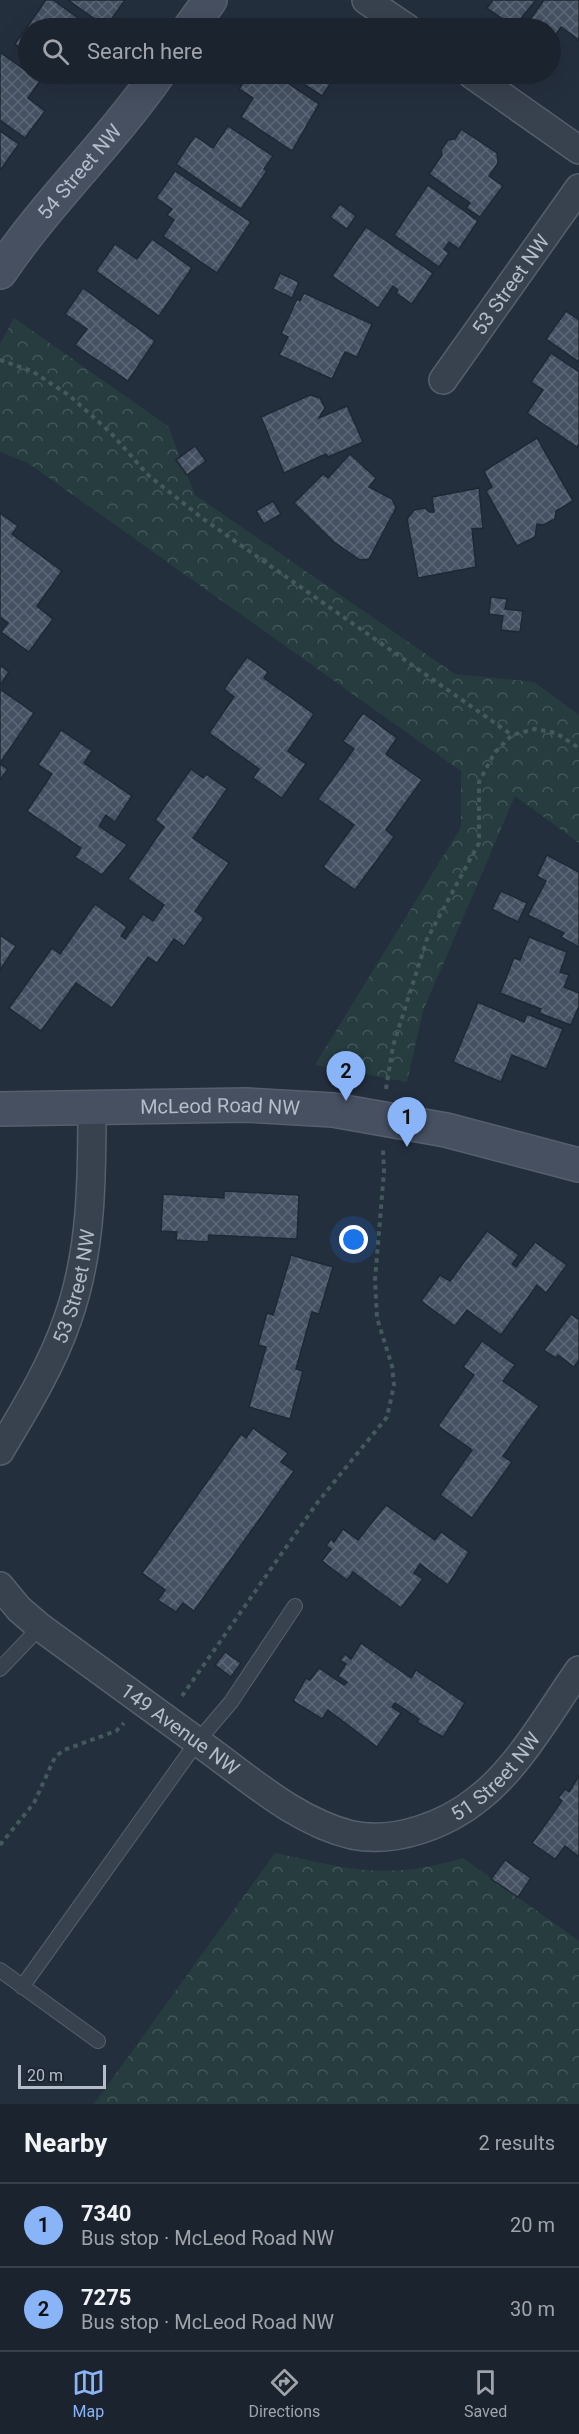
<!DOCTYPE html>
<meta charset="utf-8">
<style>
body{margin:0;font-family:Roboto,sans-serif;background:#282f3a;color:#f1f3f6}
.scale{position:absolute;left:18px;bottom:15px;width:88px;box-sizing:border-box;padding-left:6px;border:3px solid #b4bcc9;border-top:0;font-size:16px;line-height:21px;white-space:nowrap;color:#b4bcc9;-webkit-text-stroke:4px #1d2633;paint-order:stroke}
.you{position:absolute;left:354px;top:1240px;width:21px;height:21px;margin:-15px;border:4px solid #fff;border-radius:50%;background:#1a73e8;box-shadow:0 0 0 9px #1a73e833}
.badge{display:grid;place-items:center;width:39px;height:39px;border-radius:50%;background:#8ab4f8;color:#111;font-size:20px;font-weight:700}
.pin{position:absolute;translate:-50% -50px;filter:drop-shadow(0 2px 3px #0008)}
.pin::after{content:'';position:absolute;top:32px;width:21px;height:18px;background:inherit;clip-path:polygon(0 0,100% 0,50% 100%)}
.list{margin:0;padding:0;list-style:none}
h2{display:flex;justify-content:space-between;align-items:center;height:78px;margin:0;padding:0 24px;font-size:26px}
h2 small{font-size:20px;font-weight:400;color:#a0a4aa}
.list li{display:grid;grid-template-columns:39px 1fr auto;gap:18px;align-items:center;box-sizing:border-box;height:84px;padding:0 24px;border-top:2px solid #39404a}
.list b{display:block;font-size:22px;white-space:nowrap}
.list p{margin:0;font-size:20px;white-space:nowrap;color:#a0a4aa}
.list em{font-size:20px;font-style:normal;color:#a0a4aa}
.icon{flex:none;width:33px;height:33px;fill:none;stroke:currentColor;stroke-width:2;stroke-linecap:round;stroke-linejoin:round}
.map{position:relative;flex:none;width:579px;height:2104px;overflow:hidden}
.search{position:absolute;background:#1b232e;box-shadow:0 6px 24px #0002;left:18px;right:18px;top:18px;height:66px;display:flex;align-items:center;gap:15px;box-sizing:border-box;padding:0 21px;border-radius:33px;color:#a0a4aa;font-size:22px}
.sheet{height:246px;background:#1b232e}
nav{display:flex;justify-content:space-around;align-items:center;box-sizing:border-box;height:84px;border-top:2px solid #39404a;background:#1b232e;font-size:16px;color:#a0a4aa}
nav a{display:grid;justify-items:center;gap:3px}
nav .on{color:#8ab4f8}
.map>svg:first-child{display:block}
.park{fill:url(#park-crowns)}
.building{fill:url(#building-cross-hatch);stroke:#1f2835;stroke-width:1.5}
.lines{fill:none;stroke-linecap:round;stroke-linejoin:round}
.lane-casing{stroke:#565f6c;stroke-width:16}
.street-casing{stroke:#565f6c;stroke-width:30}
.secondary-casing{stroke:#565f6c;stroke-width:36}
.path{stroke:#44595c;stroke-width:4;stroke-dasharray:4.5 4.5;stroke-linecap:butt}
.lane{stroke:#38414e;stroke-width:14}
.street{stroke:#38414e;stroke-width:27}
.secondary{stroke:#465061;stroke-width:33}
.labels{text-anchor:middle;dominant-baseline:central;stroke-width:4.5;stroke-linejoin:round;paint-order:stroke}
.street-label{font-size:20px;fill:#b4bcc9;stroke:#1d2633}
</style>
<div class="map">
<svg width="579" height="2104" viewBox="0 0 579 2104">
<defs>
<pattern id="park-crowns" width="20" height="18" patternUnits="userSpaceOnUse" patternTransform="scale(1.5)"><rect width="20" height="18" fill="#263c3f"/><path d="M2 6a3 3 0 1 1 6 0M12 15a3 3 0 1 1 6 0" fill="none" stroke="#435659"/></pattern>
<pattern id="building-cross-hatch" width="8" height="8" patternUnits="userSpaceOnUse" patternTransform="scale(1.5)"><rect width="8" height="8" fill="#455162"/><path d="M0 0l8 8M0 8l8-8" fill="none" stroke="#5d6877"/></pattern>
</defs>
<rect width="100%" height="100%" fill="#242f3e"/>
<g class="park">
<path d="M14 318 168 426 195 495 455 674 534 682 579 715V843L515 796 423 1011 407 1082 315 1065 461 827V771L28 463 0 452V344Z"/>
<path d="M275 1853C350 1869 386 1881 463 1858L579 1941V2104H94Z"/>
</g>
<g class="building">
<path d="M46 0H53L92 28H28V54L15 44Z"/>
<path d="M68 0H125L106 27Z"/>
<path d="M493 0H536L514 27 487 8Z"/>
<path d="M544 0H579V40L561 27 550 42V28H524Z"/>
<path d="M306 22 316 28H302Z"/>
<path d="M0 52 40 81 28 98 45 111 25 138 0 120Z"/>
<path d="M55 74H78L70 84Z"/>
<path d="M249 74H274L319 104 292 151 241 117 253 98 239 89Z"/>
<path d="M288 74H337L322 96Z"/>
<path d="M228 126 273 156 264 169 267 171 241 209 176 164 195 136 213 148Z"/>
<path d="M461 129 497 153 498 163 489 176 503 186 480 217 466 208 470 203 429 174 442 155 441 150 448 140 455 139Z"/>
<path d="M0 131 19 144 1 169 0 168Z"/>
<path d="M175 171 251 222 217 273 163 236 174 220 167 215 172 209 156 198Z"/>
<path d="M428 185 478 221 459 249 449 242 444 249 449 253 439 267 394 235Z"/>
<path d="M340 204 356 216 347 229 330 217Z"/>
<path d="M366 227 433 273 412 304 396 293 398 290 393 286 378 308 332 276Z"/>
<path d="M152 239 192 268 159 316 96 271 115 244 137 259Z"/>
<path d="M280 273 299 282 292 298 273 289Z"/>
<path d="M83 288 155 341 128 381 75 345 87 329 65 314Z"/>
<path d="M304 293 372 324 357 357 345 352 332 379 279 355 288 337 281 334 297 299 300 301Z"/>
<path d="M566 311 579 320V362L546 339Z"/>
<path d="M551 353 579 372V444L577 447 527 413 543 390 531 382Z"/>
<path d="M310 395 320 398 325 408 319 418 347 406 363 442 328 457 326 454 284 473 261 417Z"/>
<path d="M537 438 573 501 556 511 555 519 543 525 537 524 535 537 517 546 486 491 492 487 484 471Z"/>
<path d="M195 446 206 461 187 475 176 460Z"/>
<path d="M350 454 376 478 369 487 392 499 396 508 369 559 360 560 334 542 294 503 323 474 328 478Z"/>
<path d="M479 488 483 528 472 529 476 567 418 578 407 519 414 510 425 508 429 512H434L432 497Z"/>
<path d="M273 501 281 514 264 524 256 511Z"/>
<path d="M0 513 18 526 12 534 62 571 37 606 53 619 29 652 1 632 8 623 0 617Z"/>
<path d="M491 597 507 599 505 609 523 611 520 632 501 630 503 616 489 614Z"/>
<path d="M247 657 268 672 264 678 314 714 288 751 306 764 282 798 253 778 259 769 209 733 234 697 224 689Z"/>
<path d="M0 665 9 672 0 685Z"/>
<path d="M0 689 34 713 0 763Z"/>
<path d="M363 713 397 738 386 754 422 780 386 830 394 837 355 890 323 867 354 825 318 799 354 749 343 741Z"/>
<path d="M61 730 92 751 84 763 132 796 115 822 106 815 99 826 127 845 102 875 75 857 81 848 27 811 52 774 38 765Z"/>
<path d="M0 764 8 769 0 780Z"/>
<path d="M191 769 203 778 206 774 227 789 193 838 229 863 195 911 204 918 184 946 174 939 157 963 148 957 112 1008 76 983 41 1031 9 1008 52 948 60 954 95 904 127 927 121 936 125 939 143 914 153 921 164 905 128 879 164 827 155 820Z"/>
<path d="M547 855 579 872V947L561 937 564 933 528 915 546 881 537 876Z"/>
<path d="M501 891 527 903 518 922 492 909Z"/>
<path d="M0 935 16 946 0 970Z"/>
<path d="M529 937 567 952 560 972 569 975 564 987 579 993V1006L571 1025 539 1013 541 1009 500 993 514 958 520 960Z"/>
<path d="M478 1002 524 1022 527 1014 563 1029 546 1069 512 1055 501 1082 453 1062Z"/>
<path d="M224 1191 299 1195 297 1239 209 1235 208 1242 176 1240 177 1232 161 1231 163 1194 224 1198Z"/>
<path d="M487 1231 519 1255 512 1264 516 1267 535 1242 567 1265 546 1293 537 1285 501 1335 467 1310 455 1326 421 1301 440 1275 450 1281Z"/>
<path d="M291 1255 333 1267 319 1314 312 1312 296 1369 303 1371 290 1419 249 1407 266 1347 258 1345 267 1313 273 1315Z"/>
<path d="M571 1314 579 1320V1360L574 1367 558 1355 556 1358 544 1350Z"/>
<path d="M482 1341 515 1365 503 1381 539 1406 503 1456 512 1462 472 1518 440 1495 472 1450 438 1426 474 1375 463 1367Z"/>
<path d="M253 1428 288 1453 281 1462 294 1471 194 1611 183 1603 176 1612 158 1600 165 1590 142 1573 241 1434 246 1438Z"/>
<path d="M386 1505 435 1540 441 1532 469 1552 448 1585 420 1564 414 1573 423 1579 401 1608 353 1572 347 1580 322 1561 331 1549 326 1546 331 1539 334 1542 343 1529 358 1540Z"/>
<path d="M361 1643 411 1678 416 1670 465 1703 443 1737 417 1722 419 1719 395 1703 392 1707 401 1713 377 1747 328 1710 322 1719 293 1701 306 1678 310 1680 319 1668 344 1685 347 1682 338 1676 346 1664 340 1660 345 1654 351 1659Z"/>
<path d="M225 1652 241 1663 231 1677 215 1665Z"/>
<path d="M579 1776V1857L565 1846 555 1859 532 1843 562 1801 558 1798 565 1789 569 1792Z"/>
<path d="M505 1860 531 1878 518 1897 491 1879Z"/>
</g>
<g class="lines">
<g class="lane-casing">
<g id="lane">
<path d="M0 1669 40 1627"/>
<path d="M0 1970 98 2041"/>
<path d="M22 1987 197 1742 231 1702 295 1606"/>
</g>
</g>
<g class="street-casing">
<g id="street">
<path d="M366 0 407 28"/>
<path d="M471 74 579 150"/>
<path id="s1" d="M443 380 579 188"/>
<path id="s2" d="M0 1451C25 1409 51 1367 67 1321 92 1252 92 1179 92 1107"/>
<path id="s3" d="M0 1586 19 1609 40 1627C96 1668 152 1709 209 1750 253 1782 298 1822 352 1835 395 1844 446 1825 479 1798 519 1767 550 1711 579 1670"/>
</g>
</g>
<g class="secondary-casing">
<g id="secondary">
<path d="M190 28 210 0"/>
<path id="s4" d="M0 272C47 202 110 143 158 74"/>
<path id="s5" d="M0 1109 246 1105 333 1110 446 1130 579 1165"/>
</g>
</g>
<g class="path">
<path d="M0 360 32 371 70 396 111 433 148 475 202 518 512 735"/>
<path d="M386 1089 393 1046 427 939 479 843V782L495 752 512 735 535 729 556 733 579 748"/>
<path d="M182 1696 317 1503 387 1417 394 1385 392 1366 377 1318 375 1280 384 1171 383 1150"/>
<path d="M0 1845 34 1803 55 1757 64 1750 116 1731 124 1723"/>
</g>
<use href="#lane" class="lane"/>
<use href="#street" class="street"/>
<use href="#secondary" class="secondary"/>
</g>
<g class="labels">
<g class="street-label">
<text stroke="none"><textPath href="#s4" startOffset="128">54 Street NW</textPath></text>
<text stroke="none"><textPath href="#s1" startOffset="117">53 Street NW</textPath></text>
<text stroke="none"><textPath href="#s5" startOffset="220">McLeod Road NW</textPath></text>
<text stroke="none"><textPath href="#s2" startOffset="182">53 Street NW</textPath></text>
<text stroke="none"><textPath href="#s3" startOffset="231">149 Avenue NW</textPath></text>
<text stroke="none"><textPath href="#s3" startOffset="597">51 Street NW</textPath></text>
</g>
</g>
</svg>
<div class="scale">20 m</div>
<div class="you"></div>
<div class="pin badge" style="left:407px;top:1147px">1</div>
<div class="pin badge" style="left:346px;top:1101px">2</div>
<div class="search"><svg class="icon" aria-label="search" viewBox="0 0 24 24"><circle cx="10" cy="10" r="6"/><path d="M15 15l6 6"/></svg>Search here</div>
</div>
<section class="sheet">
<h2>Nearby<small>2 results</small></h2>
<ul class="list">
<li><span class="badge">1</span><div><b>7340</b><p>Bus stop · McLeod Road NW</p></div><em>20 m</em></li>
<li><span class="badge">2</span><div><b>7275</b><p>Bus stop · McLeod Road NW</p></div><em>30 m</em></li>
</ul>
</section>
<nav>
<a class="on"><svg class="icon" aria-label="map" viewBox="0 0 24 24"><path d="M3 6l6-2 6 2 6-2v14l-6 2-6-2-6 2zM9 4v14M15 6v14"/></svg>Map</a>
<a><svg class="icon" aria-label="directions" viewBox="0 0 24 24"><path d="M12 3l9 9-9 9-9-9zM9 14v-3h6M13 9l2 2-2 2"/></svg>Directions</a>
<a><svg class="icon" aria-label="saved" viewBox="0 0 24 24"><path d="M7 4h10v16l-5-4-5 4z"/></svg>Saved</a>
</nav>
